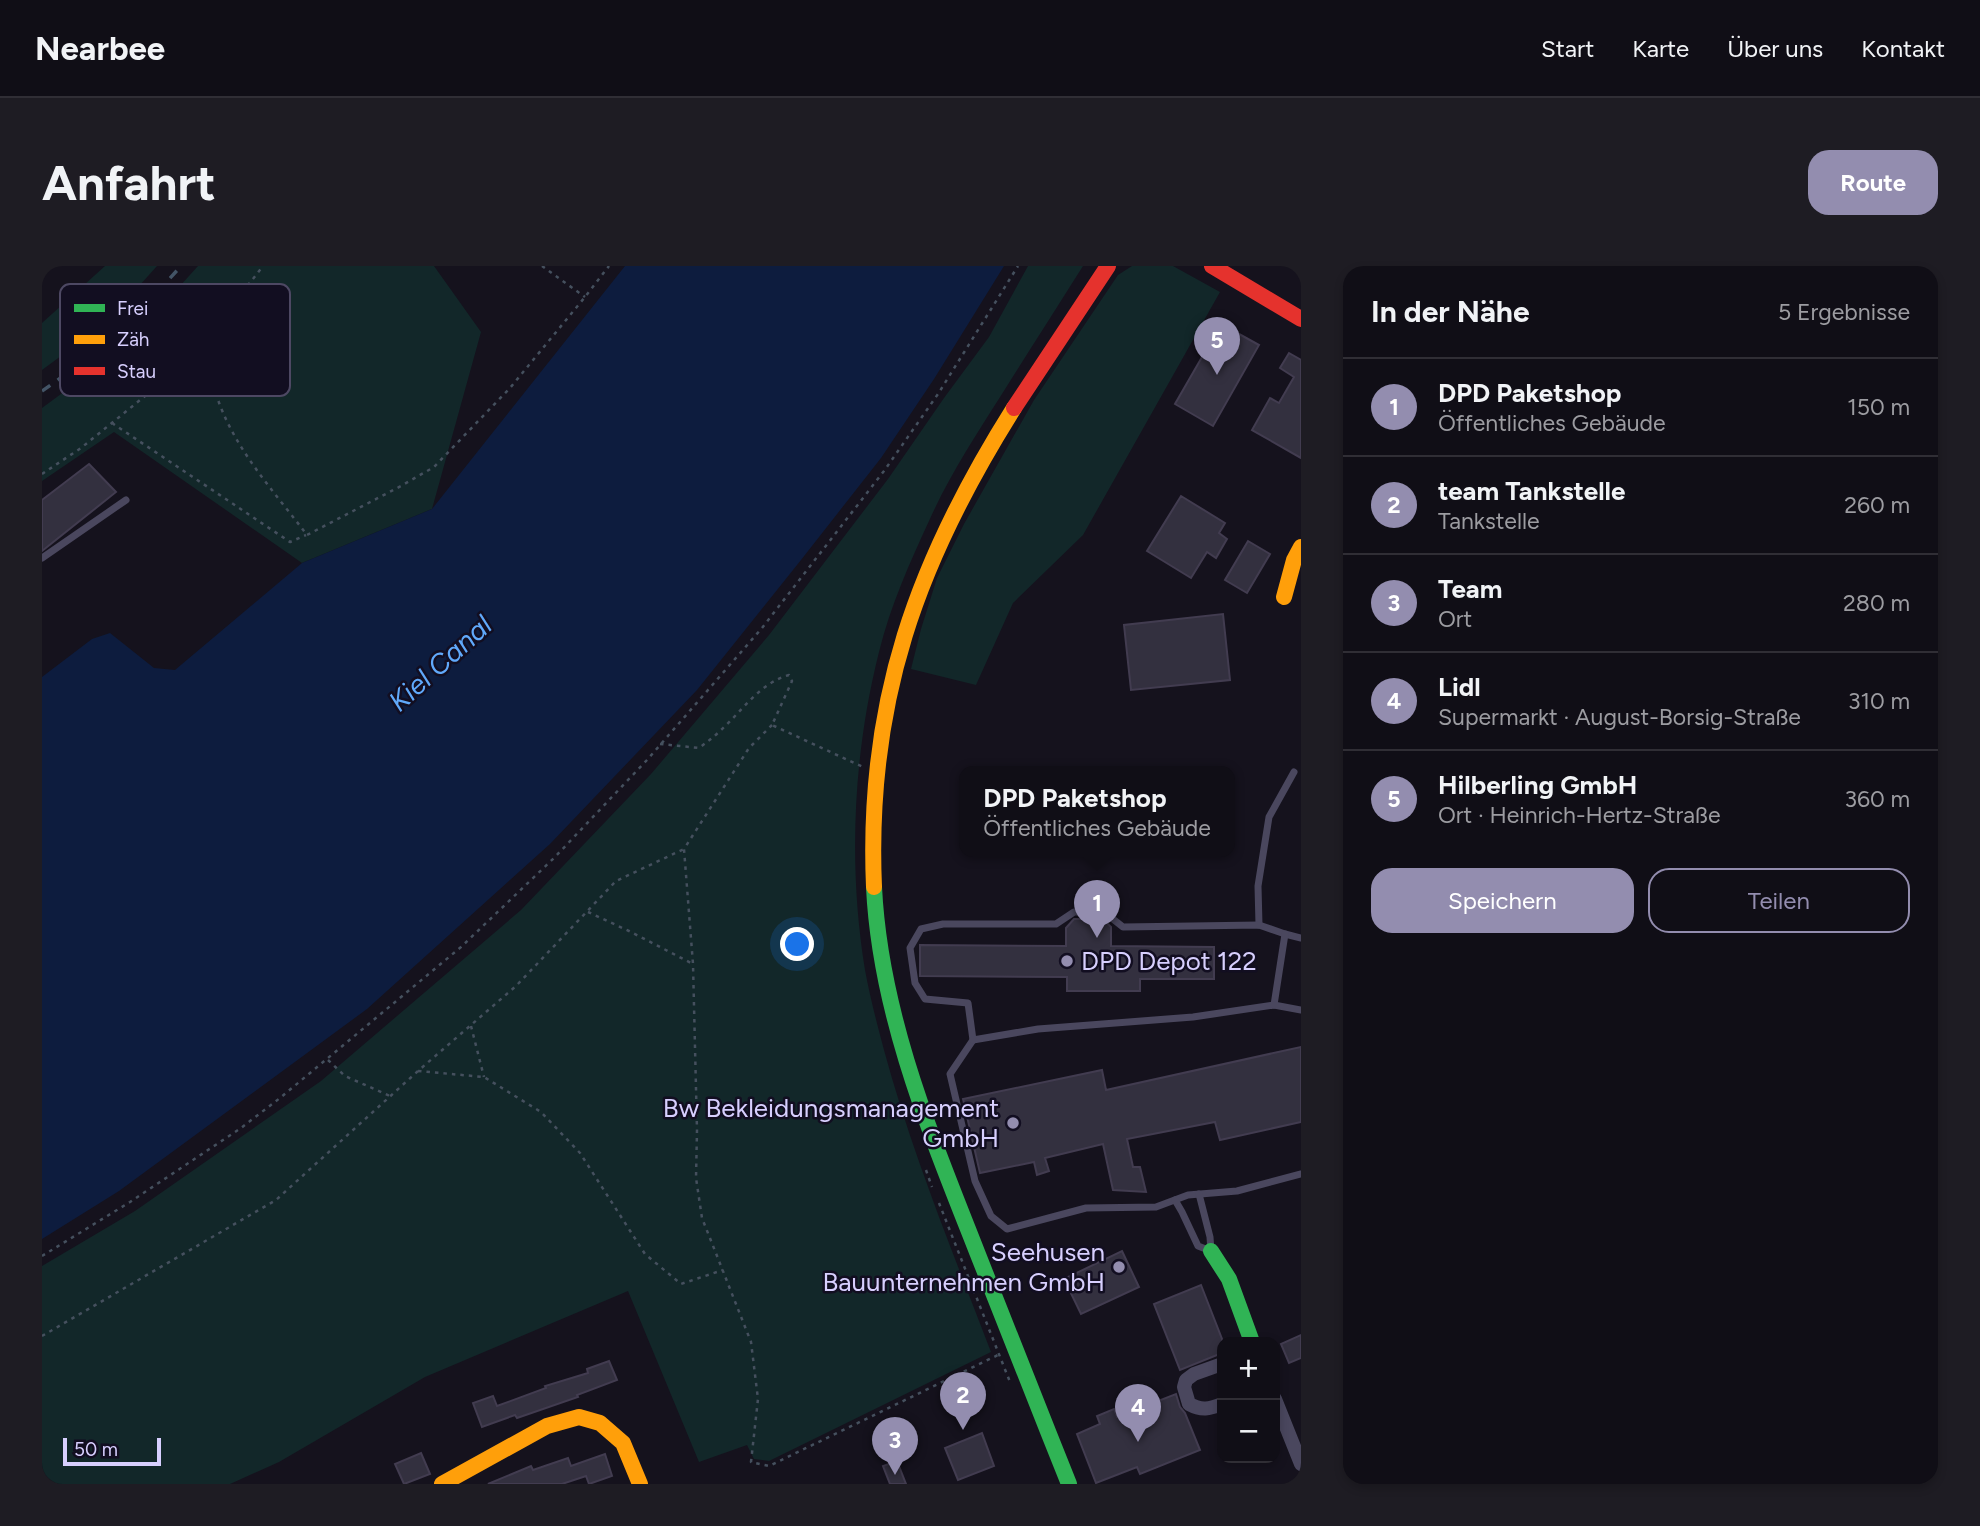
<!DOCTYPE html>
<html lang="de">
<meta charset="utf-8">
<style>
body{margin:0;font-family:Figtree,sans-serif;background:#1e1c23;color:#f1f3f6}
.controls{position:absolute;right:21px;bottom:21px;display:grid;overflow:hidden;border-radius:14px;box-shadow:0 4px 10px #0003}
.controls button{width:63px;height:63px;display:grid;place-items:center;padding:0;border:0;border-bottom:2px solid #302e35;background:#100e16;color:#f1f3f6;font:35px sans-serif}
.scale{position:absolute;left:21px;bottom:18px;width:98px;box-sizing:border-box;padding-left:7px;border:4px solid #d7cffe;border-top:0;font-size:19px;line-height:24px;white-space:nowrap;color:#d7cffe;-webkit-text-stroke:5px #120e21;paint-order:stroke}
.you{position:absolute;left:756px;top:679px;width:24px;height:24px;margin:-18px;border:5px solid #fff;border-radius:50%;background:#1a73e8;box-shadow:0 0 0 10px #1a73e833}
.badge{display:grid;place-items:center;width:46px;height:46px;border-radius:50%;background:#938daf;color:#fff;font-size:23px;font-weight:700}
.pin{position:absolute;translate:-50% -58px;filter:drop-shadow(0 2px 4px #0008)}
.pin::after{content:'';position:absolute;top:37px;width:24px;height:21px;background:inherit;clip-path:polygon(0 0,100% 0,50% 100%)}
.popup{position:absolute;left:917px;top:500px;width:276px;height:91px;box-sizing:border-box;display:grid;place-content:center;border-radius:14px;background:#100e16;filter:drop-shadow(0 2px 5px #0005);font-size:23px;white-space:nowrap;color:#9c9ca1}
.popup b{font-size:26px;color:#f1f3f6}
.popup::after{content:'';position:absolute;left:50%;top:100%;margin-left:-14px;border:14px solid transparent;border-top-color:#100e16}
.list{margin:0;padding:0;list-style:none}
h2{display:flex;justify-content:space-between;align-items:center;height:91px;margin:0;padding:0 28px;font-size:30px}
h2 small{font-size:23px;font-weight:400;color:#9c9ca1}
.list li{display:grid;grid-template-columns:46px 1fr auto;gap:21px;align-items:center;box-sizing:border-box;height:98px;padding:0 28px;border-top:2px solid #302e35}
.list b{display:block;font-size:26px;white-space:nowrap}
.list p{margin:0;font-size:23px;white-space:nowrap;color:#9c9ca1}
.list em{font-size:23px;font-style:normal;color:#9c9ca1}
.actions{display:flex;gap:14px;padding:21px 28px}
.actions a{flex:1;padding:16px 0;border:2px solid #938daf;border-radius:21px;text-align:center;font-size:24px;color:#938daf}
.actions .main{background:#938daf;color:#fff}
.map{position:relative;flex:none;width:1259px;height:1218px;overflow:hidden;border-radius:21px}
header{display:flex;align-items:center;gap:42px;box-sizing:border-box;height:98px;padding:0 35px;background:#100e16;border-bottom:2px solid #302e35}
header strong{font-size:33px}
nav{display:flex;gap:38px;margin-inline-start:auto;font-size:24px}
.intro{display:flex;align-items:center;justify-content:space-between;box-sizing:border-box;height:168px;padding:0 42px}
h1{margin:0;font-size:49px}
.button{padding:18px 32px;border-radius:21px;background:#938daf;color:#fff;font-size:24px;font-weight:700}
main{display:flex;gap:42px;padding:0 42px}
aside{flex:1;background:#100e16;border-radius:21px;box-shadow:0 4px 10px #0003}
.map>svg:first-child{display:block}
.green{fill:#122729}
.water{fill:#0d1c3e}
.building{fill:#33303f;stroke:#423c50;stroke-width:2}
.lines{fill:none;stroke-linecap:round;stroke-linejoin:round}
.path{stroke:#45505e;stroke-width:2.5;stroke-dasharray:3.5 5;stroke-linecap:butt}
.lane{stroke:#4a475e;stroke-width:7}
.street{stroke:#4a475e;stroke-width:14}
.fast{stroke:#30b455;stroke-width:16}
.slow{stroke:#ff9f0a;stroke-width:16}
.jam{stroke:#e5322d;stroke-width:16}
.rail{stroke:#435466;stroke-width:3.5;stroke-dasharray:10 9;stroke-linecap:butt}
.poi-dot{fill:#938daf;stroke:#120e21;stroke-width:2.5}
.labels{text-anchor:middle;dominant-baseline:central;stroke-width:5;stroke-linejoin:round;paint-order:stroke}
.poi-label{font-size:26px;fill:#d7cffe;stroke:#120e21;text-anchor:end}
.water-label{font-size:28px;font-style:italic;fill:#60a9fb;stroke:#120e21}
.key{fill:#120e21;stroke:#4d4863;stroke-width:2}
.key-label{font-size:19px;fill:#d7cffe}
</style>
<header>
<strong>Nearbee</strong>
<nav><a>Start</a><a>Karte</a><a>Über uns</a><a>Kontakt</a></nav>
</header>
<div class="intro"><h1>Anfahrt</h1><a class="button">Route</a></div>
<main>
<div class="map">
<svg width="1259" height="1218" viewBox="0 0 1259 1218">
<rect width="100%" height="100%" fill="#15121d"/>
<g class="green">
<path d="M63 0H115C81 39 42 74 0 104V57Z"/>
<path d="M156 0H392L439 66 390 243 260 297 72 166 0 215V142C58 101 109 53 156 0Z"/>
<path d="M986 0H1041C1014 43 987 85 960 128 934 169 907 210 887 255 868 296 848 341 837 386 811 489 806 599 823 704 828 731 835 758 842 784 870 887 911 987 949 1086L727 1195 712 1193 705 1179 657 1196 586 1025 383 1111 237 1196 188 1218H0V1000L93 945 279 815 479 644 609 508 727 369 846 213 902 132 947 71Z"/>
<path d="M1090 0H1131L1178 26 1041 269 971 337 934 419 869 403 879 363 895 312 922 258 992 134 1076 9Z"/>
</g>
<path class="water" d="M583 0H962L892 113 839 192 759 294 655 424 508 578 325 743 77 925 0 973V411L50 373 68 367 112 402 133 404 260 297 390 243Z"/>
<g class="building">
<path d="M1179 58 1217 79 1171 160 1133 138Z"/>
<path d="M1247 87 1259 94V192L1210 164 1228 132 1237 137 1252 111 1238 102Z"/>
<path d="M47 198 74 226 0 285V234Z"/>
<path d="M1139 230 1183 257 1177 267 1185 273 1174 292 1165 286 1149 312 1105 285Z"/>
<path d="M1206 275 1228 288 1205 327 1183 314Z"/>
<path d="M1181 348 1188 414 1089 424 1082 359Z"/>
<path d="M1032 653H1061L1069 661V680L1172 681V713H1098V725H1025V711L878 710V679L1024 680V662Z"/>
<path d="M1259 781V856L1178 874 1173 856 1085 873 1091 901H1098L1104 926 1071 924 1061 878 1003 892 1007 905 995 909 992 896 938 907 921 833 1060 804 1064 824Z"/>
<path d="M1080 985 1097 1021 1039 1048 1022 1013Z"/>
<path d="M1159 1019 1180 1073V1087L1138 1104 1112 1038Z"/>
<path d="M1259 1069V1092L1247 1097 1239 1078Z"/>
<path d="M567 1095 575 1114 535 1129 536 1131 475 1152 473 1149 440 1161 431 1137 451 1130 455 1140 504 1122 503 1120 546 1107 545 1103Z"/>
<path d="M1134 1128 1138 1141 1143 1147 1158 1184 1098 1208 1095 1201 1054 1217 1035 1168 1058 1158 1055 1150 1072 1143 1075 1151Z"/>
<path d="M940 1167 952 1200 916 1214 903 1182Z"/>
<path d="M379 1187 388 1208 362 1218 353 1198Z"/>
<path d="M563 1188 570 1210 547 1218 544 1210 520 1218H446L489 1200 491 1204 526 1192 529 1200Z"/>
<path d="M855 1195 864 1218H848L841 1200Z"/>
</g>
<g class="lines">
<g class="path">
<path d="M500 0 543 31"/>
<path d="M168 68C168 80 167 94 169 106 179 169 228 220 265 269L359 220 392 201 468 122 543 31 567 0"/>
<path d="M70 157 248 276 264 269"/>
<path d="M0 208 39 182 108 126 168 68 221 0"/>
<path d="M730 459 707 482 642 583 651 698 655 864 654 912 660 952 709 1076 716 1133 709 1196 727 1200 956 1089"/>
<path d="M618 478 657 482C665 476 672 471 679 464 699 446 719 416 747 409L750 415 730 459 821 501"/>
<path d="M546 646 587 665 651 698"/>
<path d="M429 760 442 811"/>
<path d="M286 794 303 810 348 830"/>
<path d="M376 805 442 811 499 846 538 887 603 988 639 1018 681 1004"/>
<path d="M884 904 890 921"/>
<path d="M897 937 968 1116"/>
<path d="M0 990 88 936 199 862 238 832 419 681 513 591 605 494 720 362 842 205 896 128 976 0"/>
<path d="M0 1070 234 934 376 805 474 720 574 615 642 583"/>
</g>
<g class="lane">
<path d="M0 292 84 234"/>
<path d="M1217 659 1216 620 1227 551 1252 506"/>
<path d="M1259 672 1243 668 1217 659 1081 661 1062 646H1032L1014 658H901L879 663 868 682 873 717 883 733 926 737 931 774 908 808 933 915 949 950 965 963 1044 942 1114 941 1146 929 1195 925 1259 908"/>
<path d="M1232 739 1243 668"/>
<path d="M931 774 996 763 1151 751 1232 739 1259 744"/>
<path d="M1133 934 1140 946 1156 980 1169 985 1168 971 1157 928"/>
</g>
<g class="street">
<path d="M1180 1098 1152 1108 1144 1114 1142 1121 1147 1138C1160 1145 1167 1143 1180 1138"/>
<path d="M1233 1133 1259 1198"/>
</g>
<g class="fast">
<path d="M832 621C838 748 889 869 935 986 966 1064 996 1141 1027 1218"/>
<path d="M1169 985 1187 1013 1210 1076"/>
</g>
<g class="slow">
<path d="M1242 331 1252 294 1259 281"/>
<path d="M832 621C824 436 875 296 972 142"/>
<path d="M400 1218 505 1160 537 1151 558 1157 581 1177 598 1218"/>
</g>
<g class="jam">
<path d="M1170 0 1259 53"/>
<path d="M972 142 1066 0"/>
</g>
<path class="rail" d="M0 125C51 91 98 46 139 0"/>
</g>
<g class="poi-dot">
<circle cx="1025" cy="695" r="7"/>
<circle cx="971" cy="857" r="7"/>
<circle cx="1077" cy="1001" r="7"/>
</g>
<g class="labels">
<g class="poi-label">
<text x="1039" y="695" text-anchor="start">DPD Depot 122</text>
<text x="957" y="842">Bw Bekleidungsmanagement<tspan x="957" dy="30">GmbH</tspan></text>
<text x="1063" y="986">Seehusen<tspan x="1063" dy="30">Bauunternehmen GmbH</tspan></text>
</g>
<g class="water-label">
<text transform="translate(398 397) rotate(-42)">Kiel Canal</text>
</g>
</g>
<rect x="18" y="18" width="230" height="112" rx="10" class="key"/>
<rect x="32" y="38" width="31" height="8" fill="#30b455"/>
<rect x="32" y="69" width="31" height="9" fill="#ff9f0a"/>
<rect x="32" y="101" width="31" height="8" fill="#e5322d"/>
<g class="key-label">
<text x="75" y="49">Frei</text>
<text x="75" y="80">Zäh</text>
<text x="75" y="112">Stau</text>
</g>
</svg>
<div class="controls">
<button>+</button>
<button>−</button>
</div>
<div class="scale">50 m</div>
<div class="you"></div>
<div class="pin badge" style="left:1055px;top:672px">1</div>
<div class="popup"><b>DPD Paketshop</b>Öffentliches Gebäude</div>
<div class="pin badge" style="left:921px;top:1164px">2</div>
<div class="pin badge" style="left:853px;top:1209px">3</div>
<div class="pin badge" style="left:1096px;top:1176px">4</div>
<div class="pin badge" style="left:1175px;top:109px">5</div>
</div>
<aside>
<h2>In der Nähe<small>5 Ergebnisse</small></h2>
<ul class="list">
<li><span class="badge">1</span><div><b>DPD Paketshop</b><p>Öffentliches Gebäude</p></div><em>150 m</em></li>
<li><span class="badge">2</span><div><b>team Tankstelle</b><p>Tankstelle</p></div><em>260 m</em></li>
<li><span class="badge">3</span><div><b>Team</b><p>Ort</p></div><em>280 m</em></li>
<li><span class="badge">4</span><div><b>Lidl</b><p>Supermarkt · August-Borsig-Straße</p></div><em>310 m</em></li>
<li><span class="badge">5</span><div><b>Hilberling GmbH</b><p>Ort · Heinrich-Hertz-Straße</p></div><em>360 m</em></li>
</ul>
<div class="actions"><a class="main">Speichern</a><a>Teilen</a></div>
</aside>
</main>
